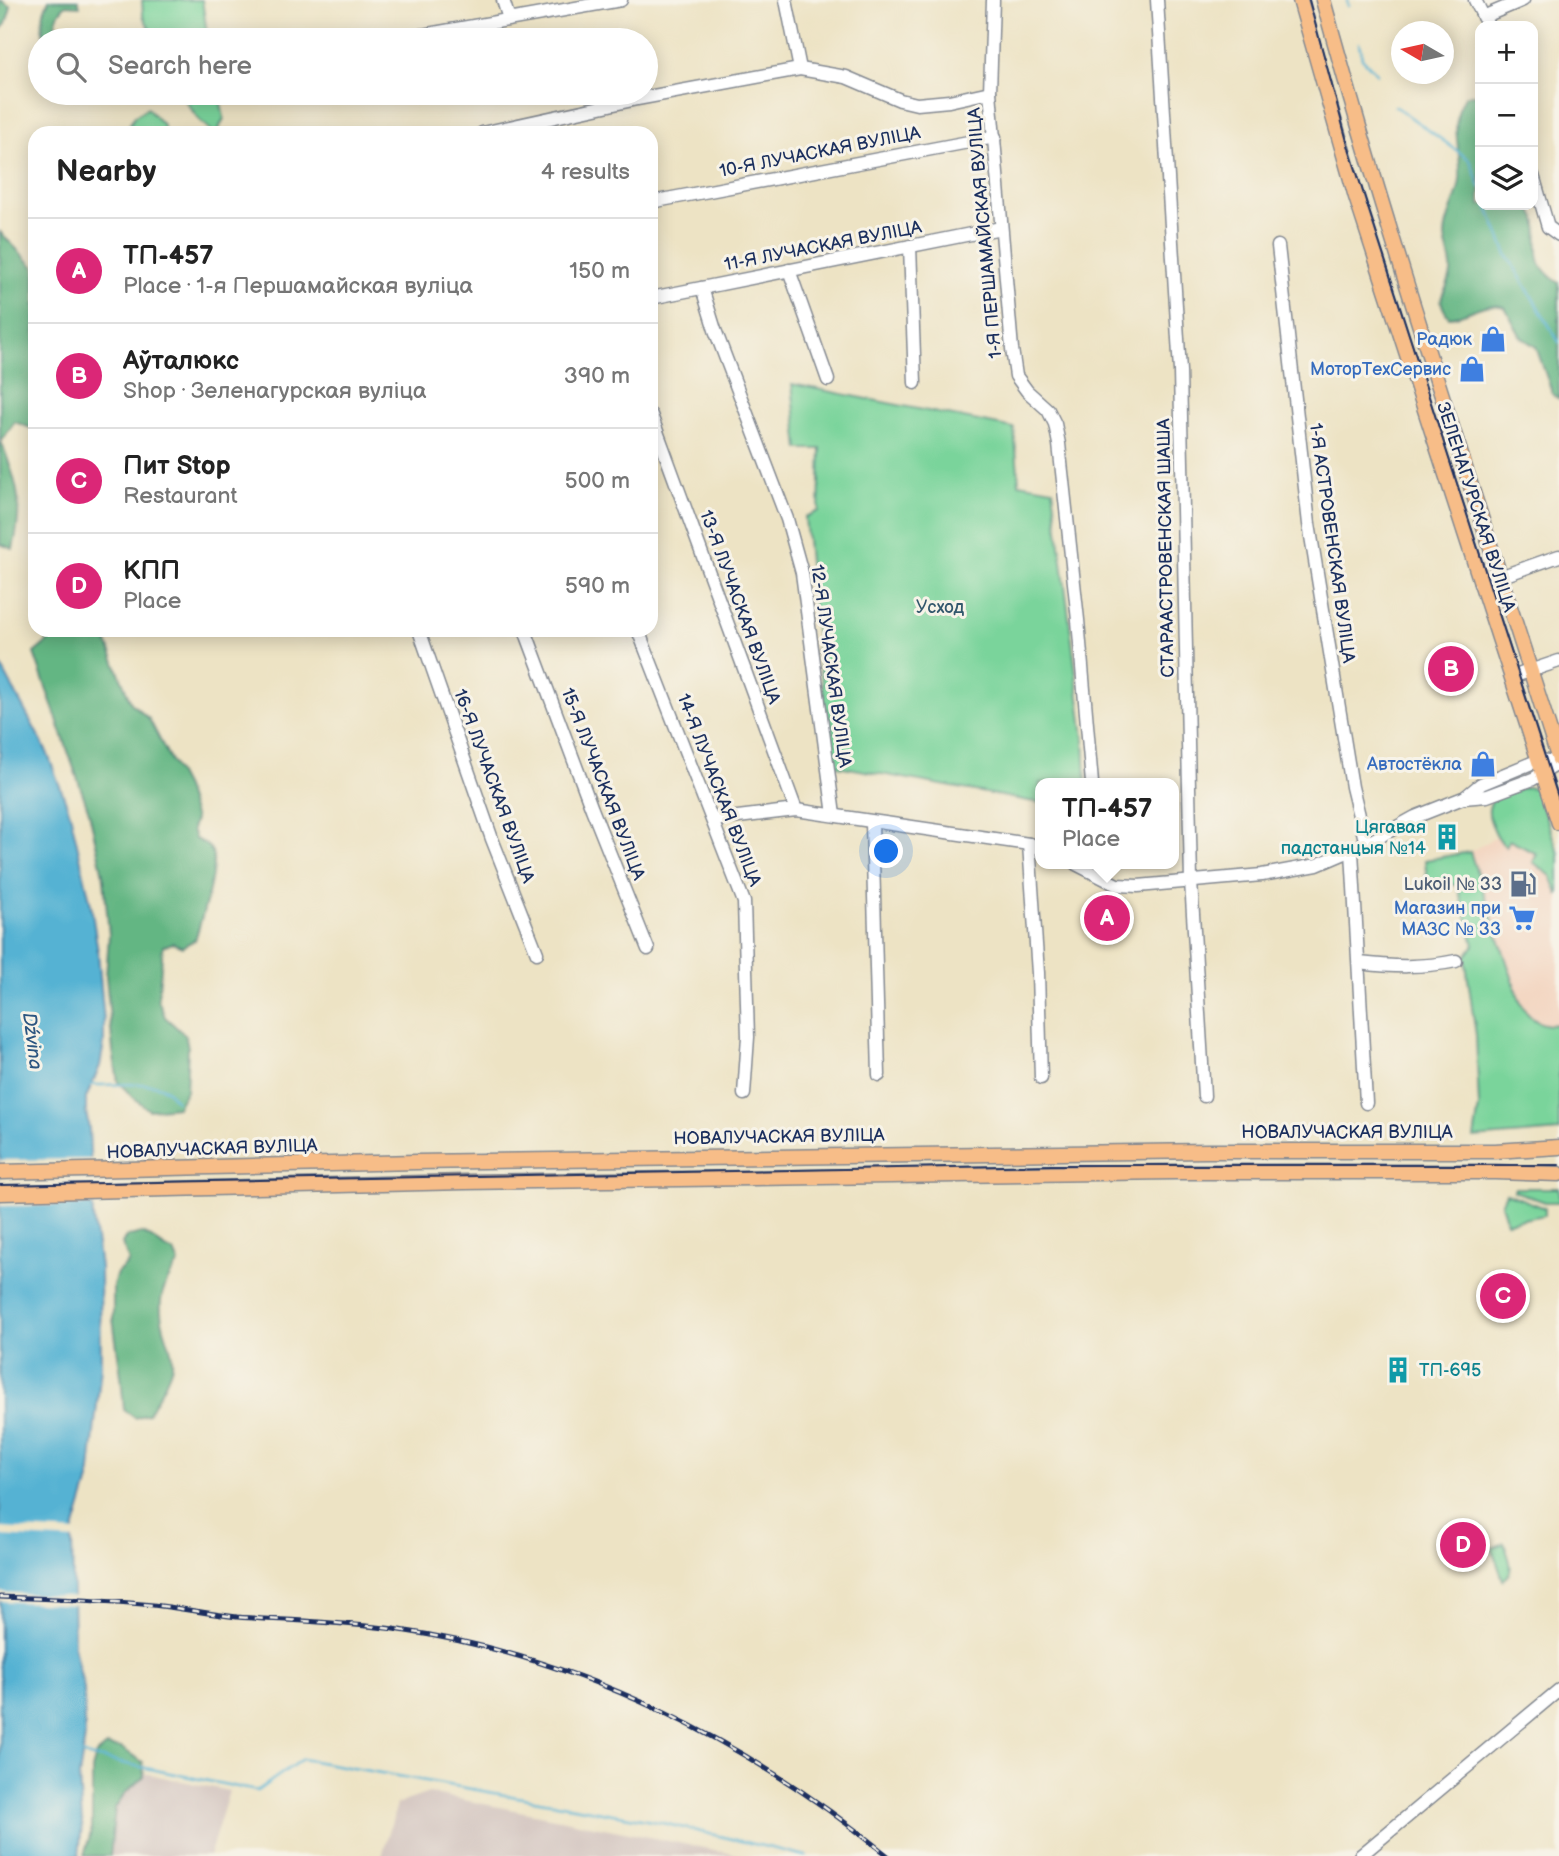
<!DOCTYPE html>
<meta charset="utf-8">
<style>
body{margin:0;font-family:"Balsamiq Sans",sans-serif;background:#f2f2f2;color:#222}
.controls{position:absolute;right:21px;top:21px;display:grid;overflow:hidden;border-radius:14px;box-shadow:0 4px 18px #0003}
.controls button{width:63px;height:63px;display:grid;place-items:center;padding:0;border:0;border-bottom:2px solid #e0e0e0;background:#fff;color:#222;font:35px sans-serif}
.compass{position:absolute;left:1391px;top:21px;width:63px;height:63px;border-radius:50%;background:#fff;box-shadow:0 4px 18px #0003;rotate:279deg}
.you{position:absolute;left:887px;top:852px;width:24px;height:24px;margin:-18px;border:5px solid #fff;border-radius:50%;background:#1a73e8;box-shadow:0 0 0 10px #1a73e833}
.badge{display:grid;place-items:center;width:46px;height:46px;border-radius:50%;background:#db2777;color:#fff;font-size:23px;font-weight:700}
.pin{position:absolute;translate:-50% -50%;border:4px solid #fff;box-shadow:0 2px 7px #0006}
.popup{position:absolute;left:1035px;top:778px;width:144px;height:91px;box-sizing:border-box;display:grid;place-content:center;border-radius:14px;background:#fff;filter:drop-shadow(0 2px 5px #0005);font-size:23px;white-space:nowrap;color:#767676}
.popup b{font-size:26px;color:#222}
.popup::after{content:'';position:absolute;left:50%;top:100%;margin-left:-14px;border:14px solid transparent;border-top-color:#fff}
.list{margin:0;padding:0;list-style:none}
h2{display:flex;justify-content:space-between;align-items:center;height:91px;margin:0;padding:0 28px;font-size:30px}
h2 small{font-size:23px;font-weight:400;color:#767676}
.list li{display:grid;grid-template-columns:46px 1fr auto;gap:21px;align-items:center;box-sizing:border-box;height:105px;padding:0 28px;border-top:2px solid #e0e0e0}
.list b{display:block;font-size:26px;white-space:nowrap}
.list p{margin:0;font-size:23px;white-space:nowrap;color:#767676}
.list em{font-size:23px;font-style:normal;color:#767676}
.icon{flex:none;width:38px;height:38px;fill:none;stroke:currentColor;stroke-width:2;stroke-linecap:round;stroke-linejoin:round}
.map{position:relative;flex:none;width:1559px;height:1856px;overflow:hidden}
.search{position:absolute;background:#fff;box-shadow:0 4px 18px #0003;left:28px;top:28px;width:630px;height:77px;display:flex;align-items:center;gap:18px;box-sizing:border-box;padding:0 24px;border-radius:38px;color:#767676;font-size:26px}
.panel{position:absolute;background:#fff;box-shadow:0 4px 18px #0003;left:28px;top:126px;width:630px;height:511px;border-radius:21px}
.map>svg:first-child{display:block}
.built{fill:#f3d4bf}
.industrial{fill:#cfc0bb}
.green{fill:#7ad49b;stroke:#4a827c;stroke-width:2}
.forest{fill:#63b683;stroke:#3f7270;stroke-width:2}
.water{fill:#55b2d3;stroke:#387098;stroke-width:2}
.pier{fill:#ede3c4}
.lines{fill:none;stroke-linecap:round;stroke-linejoin:round}
.stream{stroke:#55b2d3;stroke-width:2.5}
.minor-casing{stroke:#848991;stroke-width:15}
.major-casing{stroke:#848991;stroke-width:17}
.minor{stroke:#fff;stroke-width:12}
.major{stroke:#f7bd88;stroke-width:14}
.tram{stroke:#1b2f5e;stroke-width:2}
.rail-casing{stroke:#1b2f5e;stroke-width:5}
.rail{stroke:#f7f3e8;stroke-width:2.5;stroke-dasharray:8;stroke-linecap:butt}
.labels{text-anchor:middle;dominant-baseline:central;stroke-width:6;stroke-linejoin:round;paint-order:stroke}
.street-label{font-size:18px;fill:#1b2f5e;stroke:#f7f3e8}
.shop-label{font-size:18px;fill:#366cbe;stroke:#f7f3e8;text-anchor:end}
.park-label{font-size:18px;fill:#33586d;stroke:#f7f3e8}
.culture-label{font-size:18px;fill:#0d838f;stroke:#f7f3e8;text-anchor:end}
.service-label{font-size:18px;fill:#4e5e75;stroke:#f7f3e8;text-anchor:end}
.water-label{font-size:19px;font-style:italic;fill:#2c5681;stroke:#f7f3e8}
</style>
<div class="map">
<svg width="1559" height="1856" viewBox="0 0 1559 1856">
<rect width="100%" height="100%" fill="#f7f3e8"/>
<filter id="ink" filterUnits="userSpaceOnUse"><feTurbulence type="fractalNoise" baseFrequency=".0143" numOctaves="2"/><feDisplacementMap in="SourceGraphic" scale="14" xChannelSelector="R" yChannelSelector="G"/><feConvolveMatrix kernelMatrix="1 2 1 2 8 2 1 2 1" color-interpolation-filters="sRGB"/></filter>
<filter id="wash" filterUnits="userSpaceOnUse"><feTurbulence type="fractalNoise" baseFrequency=".00686" numOctaves="4" result="noise"/><feDisplacementMap in="SourceGraphic" scale="28" xChannelSelector="R" yChannelSelector="G"/><feGaussianBlur stdDeviation="1.57" result="paint"/><feColorMatrix in="noise" values="0 0 0 0 0 0 0 0 0 0 0 0 0 0 0 0 0 1.4 0 .05"/><feComposite in="paint" operator="in"/></filter>
<g filter="url(#wash)">
<rect width="100%" height="100%" fill="#ede3c4"/>
<path class="built" d="M1497 836 1506 846 1509 840 1537 854 1533 862 1551 876 1559 896V1024L1548 1026 1535 1021 1527 1014 1521 1004 1470 852Z"/>
<g class="industrial">
<path d="M115 1767 229 1791 209 1856H105Z"/>
<path d="M429 1793 744 1856H382L397 1804Z"/>
</g>
<g class="green">
<path d="M142 0H202L208 40H156L143 16Z"/>
<path d="M180 93H219L224 118 217 133H214L199 120Z"/>
<path d="M147 108 164 126V133H125L134 117Z"/>
<path d="M792 384 1014 428 1019 483 1053 489 1084 738 1086 783H1040V803L832 765 814 619 805 517 819 511 821 449H799Z"/>
<path d="M1525 787 1534 788 1537 793 1559 854V896L1551 876 1533 862 1537 854 1509 840 1506 847C1498 840 1495 832 1491 822 1481 796 1506 794 1525 787Z"/>
<path d="M1470 852 1521 1004C1530 1020 1541 1027 1559 1024V1131L1474 1138 1479 1107 1476 1035 1465 957 1474 945 1457 885 1427 881 1425 860Z"/>
<path d="M1515 1188H1559V1202H1545L1514 1191Z"/>
<path d="M1506 1193 1545 1208V1215L1507 1222 1501 1204Z"/>
<path d="M1504 1543C1508 1557 1517 1571 1503 1580L1492 1548Z"/>
</g>
<g class="forest">
<path d="M0 0 11 7 6 24 0 30Z"/>
<path d="M49 0H78L80 6 66 5C55 15 54 25 56 40H45C40 26 42 13 49 0Z"/>
<path d="M1466 95H1476L1480 103V205C1493 205 1507 203 1520 205 1547 209 1533 246 1540 263 1543 271 1552 278 1559 283V399L1553 395 1536 347 1521 337 1505 307C1479 300 1472 316 1449 317 1432 295 1448 294 1451 273 1453 262 1445 248 1445 236 1445 216 1459 199 1460 179 1462 148 1447 124 1466 95Z"/>
<path d="M0 232 35 268V434L31 428 15 422 1 441C18 484 24 503 13 549L0 544Z"/>
<path d="M82 631 105 637 131 703 149 719 185 788 195 819 192 829 195 839C201 842 209 845 212 852 218 868 200 924 195 940L182 947 173 943 163 946 158 999 165 1017 185 1035 188 1047 186 1091 177 1107 149 1110 132 1096 118 1082 113 1051 106 977 109 935 104 879 89 812 34 653 52 638Z"/>
<path d="M141 1233C157 1239 160 1247 174 1252L179 1263C159 1289 156 1307 167 1338 170 1346 173 1356 172 1365 168 1382 156 1399 148 1414L135 1418 124 1410 121 1376 113 1319V1285L117 1273 129 1262 122 1243 126 1237Z"/>
<path d="M106 1746 121 1748 143 1762 144 1777 125 1793 115 1808 110 1856H84L92 1828V1770L96 1754Z"/>
</g>
<path class="water" d="M0 664 47 752 70 813 91 905 98 952 104 1022V1043L100 1066 86 1098V1112L89 1128 93 1217 100 1267 101 1367 89 1480 72 1537 74 1648 84 1689 85 1737 79 1776 82 1823 79 1856H0Z"/>
<g class="pier">
<path d="M93 1159 95 1205 0 1206V1160Z"/>
<path d="M0 1528 77 1532 76 1540 0 1536Z"/>
<path d="M0 1592 78 1597V1605L0 1601Z"/>
</g>
<g class="lines">
<g class="stream">
<path d="M1347 0 1348 6"/>
<path d="M1359 43 1362 58 1377 74"/>
<path d="M1395 106 1470 160 1480 187"/>
<path d="M1487 205 1507 255 1559 342"/>
<path d="M88 1084C108 1088 149 1079 165 1089 169 1092 173 1097 176 1101"/>
<path d="M83 1755 257 1791 302 1759 658 1822 806 1856"/>
</g>
</g>
</g>
<g filter="url(#ink)">
<g class="lines">
<g class="minor-casing">
<g id="minor">
<path d="M503 0 509 19"/>
<path d="M786 0 800 69"/>
<path d="M993 0 990 92 1012 349 1016 376 1027 391 1048 410 1055 424 1059 444 1078 620 1092 783"/>
<path d="M1157 0 1180 371 1191 881 1204 1096"/>
<path d="M1475 0 1488 26"/>
<path d="M1483 17 1523 0"/>
<path d="M394 40 621 0"/>
<path d="M482 133 637 99 800 69 846 77 900 100 917 104 949 101 990 92"/>
<path d="M1533 175 1548 227 1559 235"/>
<path d="M651 202 995 137"/>
<path d="M910 246 915 383"/>
<path d="M1278 246 1309 524 1352 787 1366 844"/>
<path d="M789 270 828 380"/>
<path d="M702 288 715 330 787 519 802 573 834 815"/>
<path d="M651 298 1001 228"/>
<path d="M651 415 796 810"/>
<path d="M1480 584 1559 556"/>
<path d="M419 630 492 839 537 953"/>
<path d="M525 630 592 809 648 949"/>
<path d="M638 630 744 902 748 1037 744 1094"/>
<path d="M1512 677 1559 661"/>
<path d="M1464 798 1481 784 1539 760 1548 761"/>
<path d="M713 820 796 810 1029 844 1040 848"/>
<path d="M872 823 879 1075"/>
<path d="M1029 844 1038 973 1041 1078"/>
<path d="M1352 851 1366 1103"/>
<path d="M1076 864 1117 885 1138 886 1262 875 1317 865 1366 844 1415 817 1463 798 1487 796 1533 779 1559 763"/>
<path d="M1359 963C1393 967 1422 968 1456 961"/>
<path d="M1360 1856 1559 1690"/>
</g>
</g>
<g class="major-casing">
<g id="major">
<path d="M1300 0 1356 197 1559 823"/>
<path d="M1323 0C1393 256 1479 507 1559 760"/>
<path d="M0 1172 417 1162 1208 1151H1495L1559 1147"/>
<path d="M0 1193 465 1182 1174 1172H1495L1559 1174"/>
</g>
</g>
<use href="#minor" class="minor"/>
<use href="#major" class="major"/>
<g class="tram">
<path d="M1309 0 1348 145 1559 800"/>
<path d="M0 1185 1052 1165H1559"/>
</g>
<g class="rail-casing">
<path id="rail" d="M0 1597C51 1599 102 1600 153 1605 181 1608 209 1614 237 1617 291 1621 346 1622 400 1630 579 1656 749 1742 888 1856"/>
</g>
<use href="#rail" class="rail"/>
</g>
</g>
<defs>
<g id="shop-bare" transform="scale(2.1)"><path d="M-5-2.5h2.3a2.7 3.5 0 0 1 5.4 0H5L5.5 6h-11ZM-1.5-2.5h3a1.5 2.3 0 0 0-3 0Z" fill="#3f7fe0" stroke="#f7f3e8" stroke-width="2.5" paint-order="stroke"/></g>
<g id="building-bare" transform="scale(2.1)"><path d="M-4-6H4V6H1V3H-1V6H-4ZM-2.5-4.3h1.7v1.8h-1.7ZM.8-4.3h1.7v1.8H.8ZM-2.5-1h1.7V.8h-1.7ZM.8-1h1.7V.8H.8Z" fill="#0f9aa8" stroke="#f7f3e8" stroke-width="2.5" paint-order="stroke"/></g>
<g id="fuel-bare" transform="scale(2.1)"><path d="M-5.5-6h7V0h2V4h1.3V-2.5L3-4.5l.8-.8L6-3V5H2.5V1h-1V6h-7ZM-4.2-4.7v3.2H.2V-4.7Z" fill="#5c6f8a" stroke="#f7f3e8" stroke-width="2.5" paint-order="stroke"/></g>
<g id="supermarket-bare" transform="scale(2.1)"><path d="M-6-5.5h2.5l.6 2H6L4.5 2H-2.5L-4.4-4H-6ZM-1.5 3.2a1.3 1.3 0 1 0 .1 0ZM3 3.2a1.3 1.3 0 1 0 .1 0Z" fill="#3f7fe0" stroke="#f7f3e8" stroke-width="2.5" paint-order="stroke"/></g>
</defs>
<g fill-rule="evenodd">
<use href="#shop-bare" x="1493" y="339"/>
<use href="#shop-bare" x="1472" y="369"/>
<use href="#shop-bare" x="1483" y="764"/>
<use href="#building-bare" x="1447" y="837"/>
<use href="#fuel-bare" x="1523" y="884"/>
<use href="#supermarket-bare" x="1522" y="918"/>
<use href="#building-bare" x="1398" y="1370"/>
</g>
<g class="labels">
<g class="street-label">
<text transform="translate(820 152) rotate(-11)">10-Я ЛУЧАСКАЯ ВУЛІЦА</text>
<text transform="translate(985 233) rotate(-95)">1-Я ПЕРШАМАЙСКАЯ ВУЛІЦА</text>
<text transform="translate(823 246) rotate(-11)">11-Я ЛУЧАСКАЯ ВУЛІЦА</text>
<text transform="translate(1476 507) rotate(72)">ЗЕЛЕНАГУРСКАЯ ВУЛІЦА</text>
<text transform="translate(1332 543) rotate(82)">1-Я АСТРОВЕНСКАЯ ВУЛІЦА</text>
<text transform="translate(1166 548) rotate(-91)">СТАРААСТРОВЕНСКАЯ ШАША</text>
<text transform="translate(740 607) rotate(70)">13-Я ЛУЧАСКАЯ ВУЛІЦА</text>
<text transform="translate(831 666) rotate(82)">12-Я ЛУЧАСКАЯ ВУЛІЦА</text>
<text transform="translate(603 784) rotate(69)">15-Я ЛУЧАСКАЯ ВУЛІЦА</text>
<text transform="translate(494 786) rotate(70)">16-Я ЛУЧАСКАЯ ВУЛІЦА</text>
<text transform="translate(719 790) rotate(69)">14-Я ЛУЧАСКАЯ ВУЛІЦА</text>
<text x="1347" y="1132">НОВАЛУЧАСКАЯ ВУЛІЦА</text>
<text transform="translate(779 1137) rotate(-1)">НОВАЛУЧАСКАЯ ВУЛІЦА</text>
<text transform="translate(212 1149) rotate(-2)">НОВАЛУЧАСКАЯ ВУЛІЦА</text>
</g>
<g class="shop-label">
<text x="1472" y="339">Радюк</text>
<text x="1451" y="369">МоторТехСервис</text>
<text x="1462" y="764">Автостёкла</text>
<text x="1501" y="908">Магазин при<tspan x="1501" dy="21">МАЗС № 33</tspan></text>
</g>
<g class="park-label">
<text x="940" y="607">Усход</text>
</g>
<g class="culture-label">
<text x="1426" y="827">Цягавая<tspan x="1426" dy="21">падстанцыя №14</tspan></text>
<text x="1419" y="1370" text-anchor="start">ТП-695</text>
</g>
<g class="service-label">
<text x="1502" y="884">Lukoil № 33</text>
</g>
<g class="water-label">
<text transform="translate(32 1041) rotate(83)">Dźvina</text>
</g>
</g>
</svg>
<div class="controls">
<button>+</button>
<button>−</button>
<button><svg class="icon" aria-label="layers" viewBox="0 0 24 24"><path d="M12 4l9 5-9 5-9-5zM3 14l9 5 9-5"/></svg></button>
</div>
<svg class="compass" viewBox="-18 -18 36 36"><path d="M0-13l5 13h-10z" fill="#e53935"/><path d="M0 13l5-13h-10z" fill="#767676"/></svg>
<div class="you"></div>
<div class="pin badge" style="left:1107px;top:918px">A</div>
<div class="popup"><b>ТП-457</b>Place</div>
<div class="pin badge" style="left:1451px;top:669px">B</div>
<div class="pin badge" style="left:1503px;top:1296px">C</div>
<div class="pin badge" style="left:1463px;top:1545px">D</div>
<div class="search"><svg class="icon" aria-label="search" viewBox="0 0 24 24"><circle cx="10" cy="10" r="6"/><path d="M15 15l6 6"/></svg>Search here</div>
<section class="panel">
<h2>Nearby<small>4 results</small></h2>
<ul class="list">
<li><span class="badge">A</span><div><b>ТП-457</b><p>Place · 1-я Першамайская вуліца</p></div><em>150 m</em></li>
<li><span class="badge">B</span><div><b>Аўталюкс</b><p>Shop · Зеленагурская вуліца</p></div><em>390 m</em></li>
<li><span class="badge">C</span><div><b>Пит Stop</b><p>Restaurant</p></div><em>500 m</em></li>
<li><span class="badge">D</span><div><b>КПП</b><p>Place</p></div><em>590 m</em></li>
</ul>
</section>
</div>
